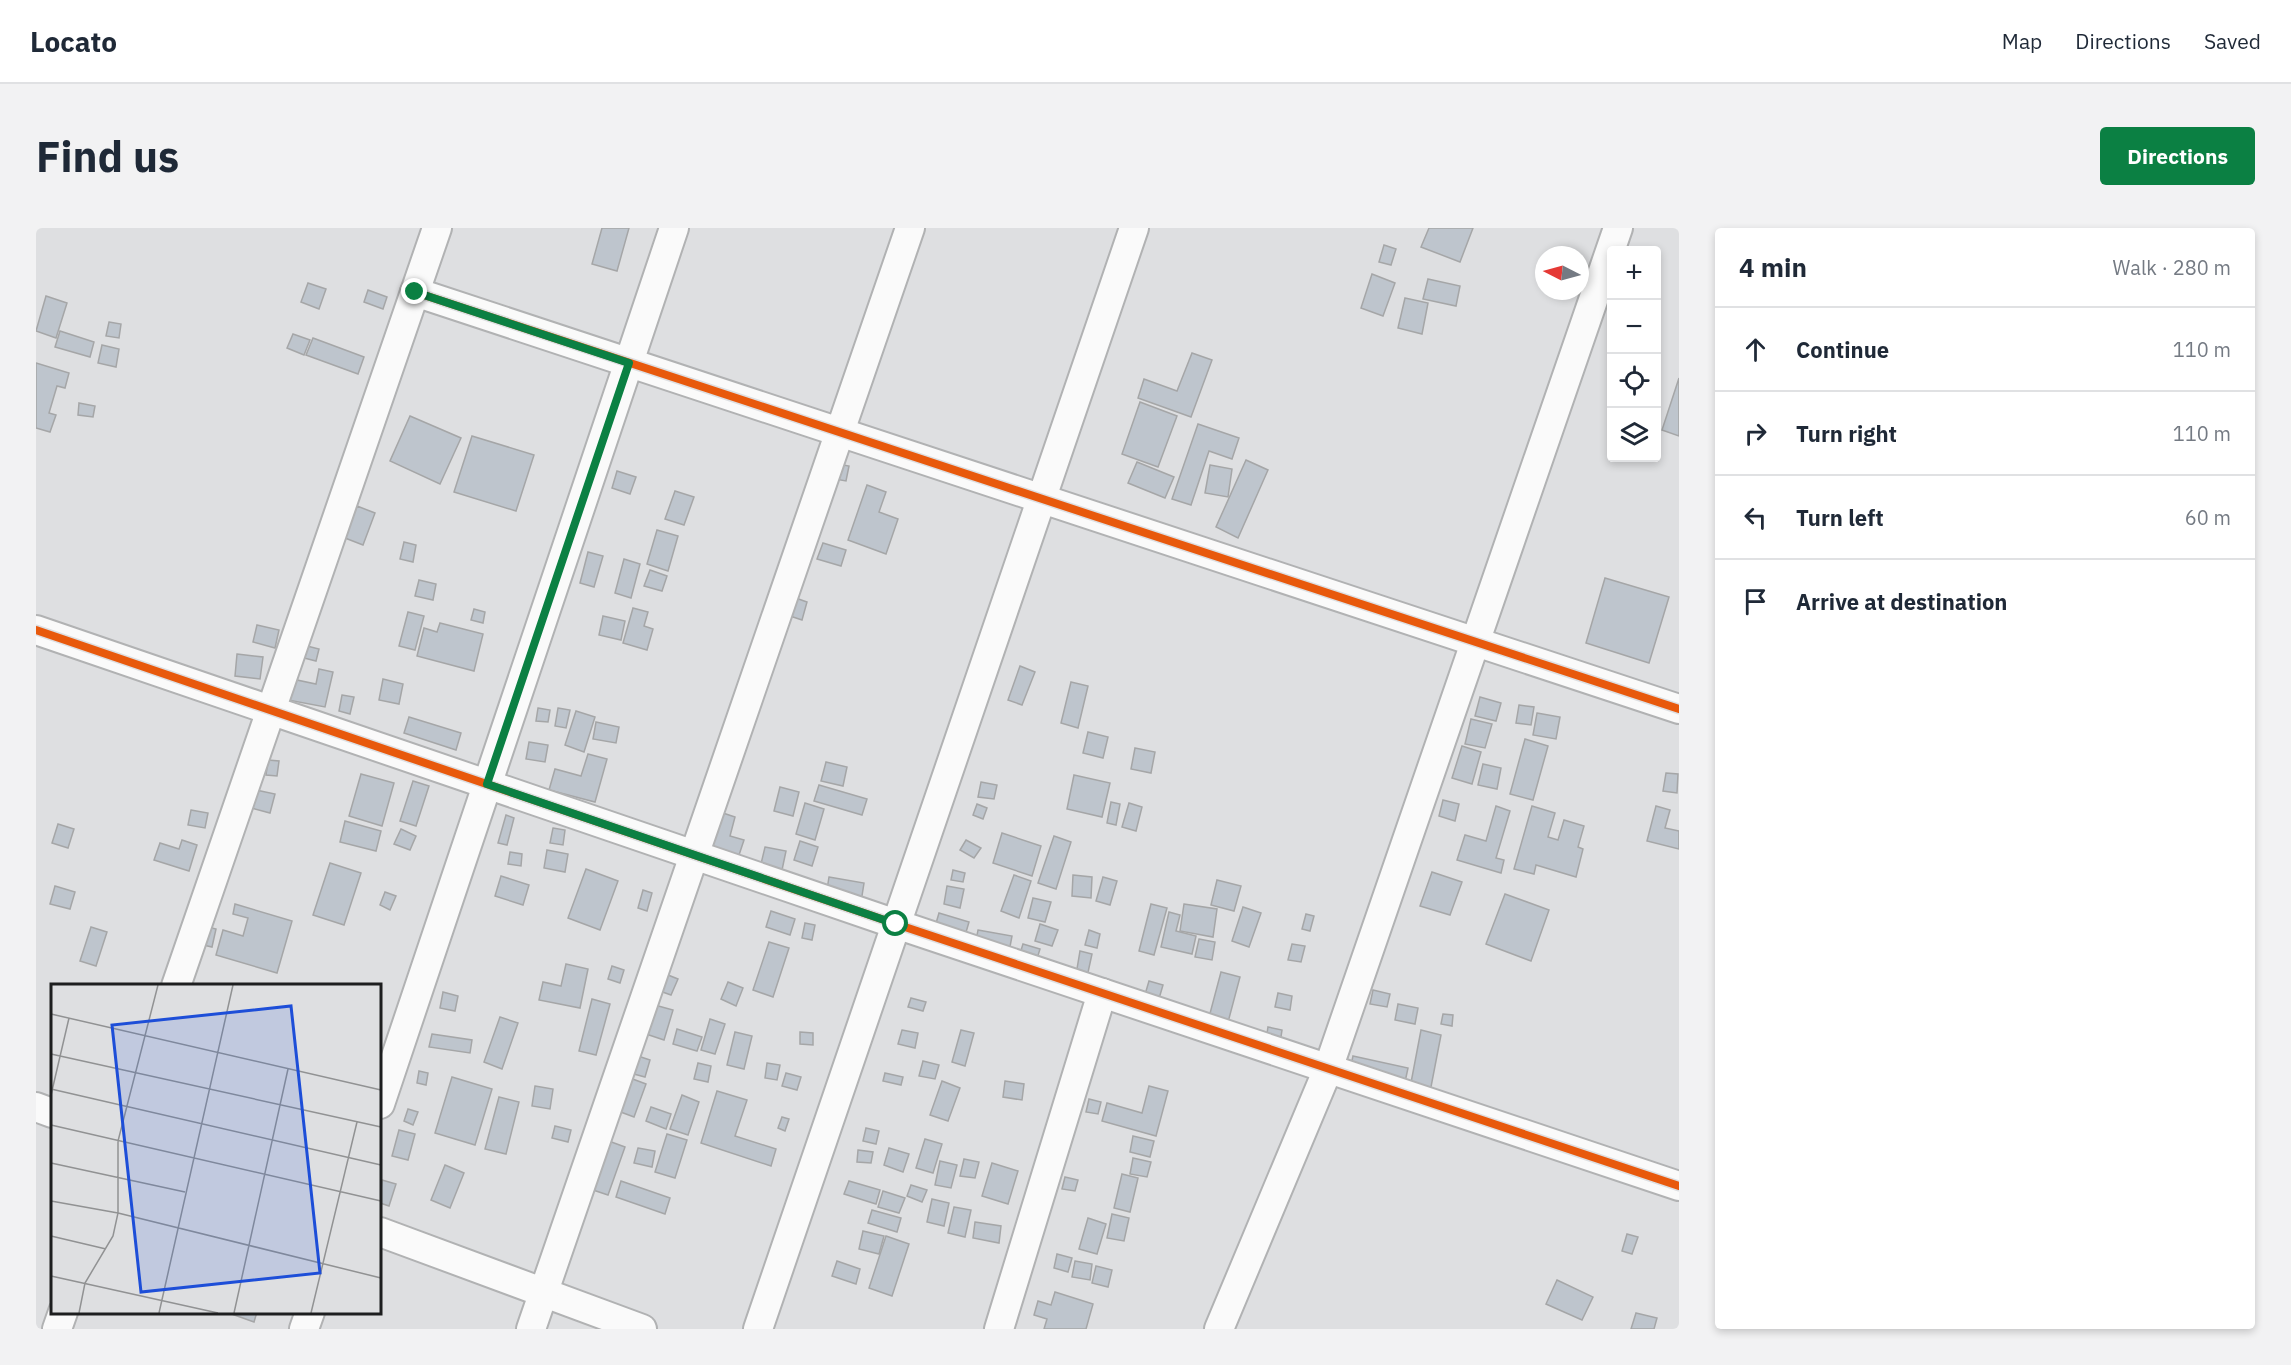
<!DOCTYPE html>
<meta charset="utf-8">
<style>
body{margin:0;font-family:"IBM Plex Sans",sans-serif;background:#f2f2f3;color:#1f2937}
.controls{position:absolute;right:18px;top:18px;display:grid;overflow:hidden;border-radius:6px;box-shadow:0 3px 9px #0003}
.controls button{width:54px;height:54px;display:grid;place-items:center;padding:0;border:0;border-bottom:2px solid #e0e1e3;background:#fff;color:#1f2937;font:30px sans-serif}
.compass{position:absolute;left:1499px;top:18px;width:54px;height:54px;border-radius:50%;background:#fff;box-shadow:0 3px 9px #0003;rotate:276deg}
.stop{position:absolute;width:18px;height:18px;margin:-14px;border:4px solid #0b8043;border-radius:50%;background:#fff}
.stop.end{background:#0b8043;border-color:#fff;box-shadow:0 2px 6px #0008}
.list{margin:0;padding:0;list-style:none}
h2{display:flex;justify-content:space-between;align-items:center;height:78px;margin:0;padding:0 24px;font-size:26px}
h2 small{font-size:20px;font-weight:400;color:#747a83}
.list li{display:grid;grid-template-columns:39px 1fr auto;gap:18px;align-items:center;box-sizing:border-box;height:84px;padding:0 24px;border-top:2px solid #e0e1e3}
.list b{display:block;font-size:22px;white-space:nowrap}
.list em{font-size:20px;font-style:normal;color:#747a83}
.icon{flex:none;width:33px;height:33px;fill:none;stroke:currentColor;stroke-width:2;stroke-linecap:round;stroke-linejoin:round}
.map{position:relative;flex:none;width:1643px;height:1101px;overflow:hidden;border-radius:6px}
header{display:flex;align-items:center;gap:36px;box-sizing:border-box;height:84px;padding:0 30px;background:#fff;border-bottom:2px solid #e0e1e3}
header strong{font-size:28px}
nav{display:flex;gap:33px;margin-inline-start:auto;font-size:21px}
.intro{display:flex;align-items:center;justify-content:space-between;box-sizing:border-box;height:144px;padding:0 36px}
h1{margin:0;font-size:42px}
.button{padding:15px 27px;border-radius:6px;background:#0b8043;color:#fff;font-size:21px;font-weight:700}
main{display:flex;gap:36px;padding:0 36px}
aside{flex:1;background:#fff;border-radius:6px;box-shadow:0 3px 9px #0003}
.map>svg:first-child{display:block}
.building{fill:#bec5cd;stroke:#a5a6a7;stroke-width:1.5}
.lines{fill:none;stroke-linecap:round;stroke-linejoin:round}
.minor-casing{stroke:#b1b2b3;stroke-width:32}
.minor{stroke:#fafafa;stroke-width:28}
.cycleway-casing{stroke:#dddfe2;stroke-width:11}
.cycleway{stroke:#e8590c;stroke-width:8}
.route{stroke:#0b8043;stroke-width:8}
.inset-road{fill:none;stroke:#919293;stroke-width:1.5}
.view{fill:#1d4ed8;fill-opacity:0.15;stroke:#1d4ed8;stroke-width:3}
.inset-edge{fill:none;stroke:#1d1e1f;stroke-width:3}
</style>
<header>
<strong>Locato</strong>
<nav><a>Map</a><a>Directions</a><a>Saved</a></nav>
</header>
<div class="intro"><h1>Find us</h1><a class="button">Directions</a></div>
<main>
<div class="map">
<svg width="1643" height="1101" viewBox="0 0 1643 1101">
<rect width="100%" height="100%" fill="#dedfe1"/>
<g class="building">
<path d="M566 0H593L581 43 556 36Z"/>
<path d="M1393 0H1437L1424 34 1385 19Z"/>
<path d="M1348 17 1360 21 1355 37 1343 34Z"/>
<path d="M1336 46 1359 55 1347 88 1325 80Z"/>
<path d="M1392 51 1424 58 1420 78 1387 71Z"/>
<path d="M272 55 290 61 283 81 265 74Z"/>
<path d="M332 62 351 69 347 81 328 74Z"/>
<path d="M10 68 31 75 20 110 0 103Z"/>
<path d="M1369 70 1392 75 1386 106 1362 100Z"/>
<path d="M73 94 85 96 83 110 70 108Z"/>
<path d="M24 103 58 114 54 129 19 119Z"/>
<path d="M257 106 274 112 268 127 251 120Z"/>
<path d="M277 110 328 129 322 146 270 127Z"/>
<path d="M66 117 83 121 80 139 62 135Z"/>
<path d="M1156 125 1176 132 1155 189 1102 170 1108 151 1141 163Z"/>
<path d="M0 135 33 145 29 160 21 158 13 185 20 187 14 204 0 200Z"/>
<path d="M1643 150V208L1626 202Z"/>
<path d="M1104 174 1141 188 1122 239 1086 226Z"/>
<path d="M43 175 59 178 57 189 42 187Z"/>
<path d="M374 188 425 210 404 256 354 233Z"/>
<path d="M1162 196 1203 210 1196 231 1173 223 1155 277 1136 271Z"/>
<path d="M436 208 498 227 480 283 418 264Z"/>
<path d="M1210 232 1232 242 1202 310 1180 299Z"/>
<path d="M1101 234 1138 249 1129 270 1092 255Z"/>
<path d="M796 235 813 238 810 253 793 250Z"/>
<path d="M1174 237 1196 241 1192 269 1169 265Z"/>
<path d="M581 243 600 249 594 266 576 260Z"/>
<path d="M831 257 850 264 843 284 862 291 850 326 812 312Z"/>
<path d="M639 263 658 269 648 297 629 291Z"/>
<path d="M321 278 339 285 327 317 309 310Z"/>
<path d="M621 302 642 308 632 343 611 336Z"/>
<path d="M368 314 380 317 377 334 364 331Z"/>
<path d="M787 315 810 322 805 338 781 331Z"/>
<path d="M552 324 567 328 558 359 544 355Z"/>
<path d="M588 331 604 336 595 370 579 365Z"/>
<path d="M614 342 631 348 626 363 608 358Z"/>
<path d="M1569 350 1633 369 1613 435 1550 415Z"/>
<path d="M383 352 400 356 397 372 379 368Z"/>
<path d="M754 368 771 374 766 392 748 386Z"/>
<path d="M597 380 612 384 608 398 617 401 611 422 587 415Z"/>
<path d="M438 381 449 384 447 395 435 392Z"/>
<path d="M372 384 388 388 379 422 363 418Z"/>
<path d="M567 388 589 393 585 412 563 407Z"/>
<path d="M404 395 447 406 438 443 381 428 388 400 401 404Z"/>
<path d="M221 397 243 402 239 420 217 414Z"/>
<path d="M271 418 283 421 280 433 268 430Z"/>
<path d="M201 426 227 429 224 451 199 448Z"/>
<path d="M984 438 999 444 986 477 972 472Z"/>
<path d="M283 441 297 444 289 479 252 472 256 451 280 456Z"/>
<path d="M347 451 367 456 363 476 343 472Z"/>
<path d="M1035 454 1052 458 1042 500 1025 495Z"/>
<path d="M306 467 318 469 314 486 303 483Z"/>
<path d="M1444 469 1465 475 1460 493 1439 488Z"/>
<path d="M1483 477 1498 479 1495 497 1480 495Z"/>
<path d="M502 480 514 482 512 494 500 493Z"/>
<path d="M522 480 534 482 530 500 519 498Z"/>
<path d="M540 483 559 489 548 524 529 517Z"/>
<path d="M1501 485 1524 489 1520 511 1497 507Z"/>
<path d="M373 489 425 505 420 522 368 505Z"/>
<path d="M1435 491 1456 496 1449 520 1429 516Z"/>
<path d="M560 494 583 499 580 515 557 511Z"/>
<path d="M1052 504 1072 509 1067 530 1047 525Z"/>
<path d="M1489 511 1512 518 1497 572 1474 566Z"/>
<path d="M493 514 512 517 509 534 490 531Z"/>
<path d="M1426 518 1445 524 1436 556 1416 550Z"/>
<path d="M1099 520 1119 524 1115 545 1095 541Z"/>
<path d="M552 526 571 531 559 574 513 562 519 541 545 548Z"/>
<path d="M232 532 243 533 241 548 230 547Z"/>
<path d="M790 534 811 539 807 558 785 553Z"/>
<path d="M1447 536 1465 540 1461 561 1442 557Z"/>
<path d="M1630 545 1642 546 1641 565 1627 563Z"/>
<path d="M325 546 358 555 346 598 313 588Z"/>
<path d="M1038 547 1074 555 1066 589 1031 581Z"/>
<path d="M377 553 393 558 380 598 364 593Z"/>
<path d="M945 554 961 557 958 571 942 569Z"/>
<path d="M783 557 831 571 826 587 778 573Z"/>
<path d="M744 559 763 564 757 588 738 583Z"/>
<path d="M220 562 239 566 234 585 215 580Z"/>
<path d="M1407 572 1423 576 1419 593 1403 588Z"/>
<path d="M1075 574 1084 576 1080 597 1071 595Z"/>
<path d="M769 575 788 581 779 612 760 606Z"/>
<path d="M1093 575 1106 579 1100 603 1086 599Z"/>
<path d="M941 576 951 580 947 591 937 587Z"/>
<path d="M1460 578 1474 583 1460 630 1468 632 1465 645 1421 632 1429 607 1450 613Z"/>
<path d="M1496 578 1519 585 1512 609 1522 612 1528 592 1548 598 1542 619 1547 621 1540 649 1500 637 1498 646 1478 641Z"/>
<path d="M1620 578 1634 582 1629 600 1643 603V621L1611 613Z"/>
<path d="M155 582 172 585 169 600 152 597Z"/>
<path d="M681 583 699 589 694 608 708 612 703 627 671 617Z"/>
<path d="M470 587 478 590 471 617 462 615Z"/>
<path d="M309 593 345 603 340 623 304 614Z"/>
<path d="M22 596 38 601 32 620 16 615Z"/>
<path d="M517 600 529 602 527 617 514 615Z"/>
<path d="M365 601 380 608 374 622 358 616Z"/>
<path d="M966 605 1005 618 996 648 957 635Z"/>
<path d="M1018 608 1035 614 1020 661 1002 655Z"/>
<path d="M146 612 161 617 153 643 118 632 124 615 143 621Z"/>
<path d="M930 612 945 620 938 630 924 622Z"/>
<path d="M764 613 782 619 776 638 758 632Z"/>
<path d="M729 619 750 623 746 642 725 636Z"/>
<path d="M511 622 532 626 529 644 508 640Z"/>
<path d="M474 624 486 626 485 638 472 636Z"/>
<path d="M294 635 325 645 308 697 277 687Z"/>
<path d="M550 641 582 653 564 702 532 690Z"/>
<path d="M917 642 929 645 927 654 915 652Z"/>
<path d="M1396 644 1426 654 1414 687 1384 678Z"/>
<path d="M978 647 995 653 983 690 965 683Z"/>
<path d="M1037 647 1056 649 1055 670 1036 668Z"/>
<path d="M465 648 493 657 487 677 459 668Z"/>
<path d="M793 649 828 655 825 674 790 668Z"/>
<path d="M1067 649 1081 653 1074 677 1060 673Z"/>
<path d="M1181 652 1205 658 1198 683 1175 677Z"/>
<path d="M19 658 39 664 34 681 14 676Z"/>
<path d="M911 658 928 661 924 680 908 676Z"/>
<path d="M607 662 616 665 611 683 602 680Z"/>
<path d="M349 664 360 668 354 682 344 677Z"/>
<path d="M1469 666 1513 682 1495 733 1450 716Z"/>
<path d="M997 670 1015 674 1009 694 992 690Z"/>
<path d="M199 676 256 693 241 745 180 727 187 702 207 708 212 690 197 686Z"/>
<path d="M1115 676 1131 680 1118 727 1103 723Z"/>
<path d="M1148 676 1181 681 1177 709 1144 703Z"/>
<path d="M1207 679 1225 685 1213 719 1196 713Z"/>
<path d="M735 683 759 691 754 707 730 699Z"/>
<path d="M1133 684 1144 687 1140 703 1160 708 1156 726 1125 719Z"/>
<path d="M903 685 933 694 928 711 898 702Z"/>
<path d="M1270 686 1278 688 1274 703 1266 701Z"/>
<path d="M769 695 779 697 776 712 766 710Z"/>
<path d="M1004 696 1022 702 1016 718 999 713Z"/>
<path d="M55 699 71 704 60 738 44 733Z"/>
<path d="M172 699 180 701 176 719 167 717Z"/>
<path d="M942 702 976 708 973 724 939 718Z"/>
<path d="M1053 702 1064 706 1061 720 1049 717Z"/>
<path d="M1163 711 1179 714 1176 732 1159 729Z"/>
<path d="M733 714 753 720 737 769 717 762Z"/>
<path d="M987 716 1004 721 999 737 982 732Z"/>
<path d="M1256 716 1269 718 1265 734 1252 732Z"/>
<path d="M1044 723 1056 726 1051 749 1040 747Z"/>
<path d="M530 736 552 741 544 780 503 772 507 754 525 758Z"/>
<path d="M576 738 588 742 584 755 572 751Z"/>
<path d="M1185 744 1204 749 1191 798 1172 793Z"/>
<path d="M627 745 642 751 635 767 621 762Z"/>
<path d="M1113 753 1127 757 1122 774 1108 770Z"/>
<path d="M692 754 707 760 700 778 685 771Z"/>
<path d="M1337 762 1354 766 1351 779 1334 776Z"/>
<path d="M407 764 422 768 419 783 404 780Z"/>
<path d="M1242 765 1256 768 1254 782 1239 779Z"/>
<path d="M875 770 890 774 887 783 872 779Z"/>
<path d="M556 771 574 776 560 827 543 823Z"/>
<path d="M615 776 637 782 628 812 607 805Z"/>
<path d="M1362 776 1382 780 1379 796 1359 792Z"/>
<path d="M1407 786 1417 787 1416 798 1405 796Z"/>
<path d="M464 789 482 795 466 841 448 834Z"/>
<path d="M674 791 689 796 679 826 665 822Z"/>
<path d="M1232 799 1246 802 1244 815 1230 812Z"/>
<path d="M641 801 666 809 661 823 637 816Z"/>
<path d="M866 802 882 805 879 820 862 816Z"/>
<path d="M925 802 938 805 929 838 916 834Z"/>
<path d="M1385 802 1405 807 1394 864 1374 860Z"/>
<path d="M699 804 716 808 708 841 691 837Z"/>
<path d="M764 804 777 805V817L764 816Z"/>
<path d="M396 806 436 812 434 825 393 819Z"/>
<path d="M599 827 614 832 609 849 594 845Z"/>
<path d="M1317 828 1372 840 1369 854 1314 842Z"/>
<path d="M887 833 903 837 899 851 883 848Z"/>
<path d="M662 835 675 838 672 854 658 851Z"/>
<path d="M731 835 744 837 741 852 729 850Z"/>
<path d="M383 843 392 845 390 857 381 855Z"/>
<path d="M750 845 765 849 761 862 746 858Z"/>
<path d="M849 845 867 849 865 857 847 853Z"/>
<path d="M416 849 456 861 439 917 399 905Z"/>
<path d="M594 850 610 856 598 889 582 883Z"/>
<path d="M906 853 924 860 912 893 894 887Z"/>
<path d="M969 853 988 856 986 872 967 869Z"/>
<path d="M499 858 517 861 514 881 496 878Z"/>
<path d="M1113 858 1132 863 1120 908 1066 893 1071 875 1106 885Z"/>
<path d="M681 863 711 872 699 908 740 921 735 938 665 915Z"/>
<path d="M646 867 663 874 652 907 634 901Z"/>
<path d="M463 869 483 874 470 926 449 921Z"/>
<path d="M1053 871 1065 874 1062 886 1050 884Z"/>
<path d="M615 879 635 886 630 901 610 893Z"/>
<path d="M372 881 382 884 377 897 368 893Z"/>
<path d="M746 889 753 891 749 903 742 900Z"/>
<path d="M519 898 535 902 532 914 516 910Z"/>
<path d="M830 900 843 903 840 916 827 913Z"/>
<path d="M363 902 379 906 372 932 356 928Z"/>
<path d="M631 906 651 912 639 950 619 944Z"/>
<path d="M1097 908 1118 913 1114 929 1094 924Z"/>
<path d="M889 911 906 916 897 945 880 940Z"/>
<path d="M570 912 589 919 572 967 554 961Z"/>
<path d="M602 920 619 923 616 939 598 935Z"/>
<path d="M853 920 873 926 867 944 848 937Z"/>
<path d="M822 922 837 924 835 935 821 934Z"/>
<path d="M1097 930 1115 934 1111 949 1094 946Z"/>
<path d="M928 931 943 934 939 950 924 948Z"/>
<path d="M904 933 921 937 915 960 899 957Z"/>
<path d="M956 935 982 943 972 976 946 968Z"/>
<path d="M409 937 428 945 414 980 395 972Z"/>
<path d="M1086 946 1102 950 1094 984 1078 980Z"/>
<path d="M1029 949 1042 952 1039 963 1026 961Z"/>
<path d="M346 952 360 956 353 978 344 975Z"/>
<path d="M585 953 634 970 629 986 580 969Z"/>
<path d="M813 953 844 962 840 976 808 966Z"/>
<path d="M875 957 891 962 886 974 871 968Z"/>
<path d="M847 963 869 970 863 985 842 979Z"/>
<path d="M896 971 913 975 908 998 891 994Z"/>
<path d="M918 979 935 982 929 1009 912 1005Z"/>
<path d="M836 982 865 990 861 1004 832 995Z"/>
<path d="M1076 986 1093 990 1088 1013 1071 1010Z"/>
<path d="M1052 990 1070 996 1061 1026 1043 1021Z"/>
<path d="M939 994 965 998 963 1015 937 1010Z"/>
<path d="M827 1003 848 1008 843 1026 823 1021Z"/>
<path d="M1591 1006 1602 1009 1596 1026 1586 1023Z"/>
<path d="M850 1008 873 1016 856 1068 833 1060Z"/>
<path d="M1021 1026 1036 1030 1032 1044 1018 1040Z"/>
<path d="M801 1033 824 1041 820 1056 796 1048Z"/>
<path d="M1039 1033 1056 1036 1054 1052 1036 1049Z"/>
<path d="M1060 1038 1076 1042 1072 1059 1056 1055Z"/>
<path d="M1521 1052 1557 1069 1546 1092 1510 1076Z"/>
<path d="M1019 1064 1057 1076 1050 1101H1008L1011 1091 998 1087 1002 1073 1015 1077Z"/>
<path d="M190 1084H221L218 1094Z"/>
<path d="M1600 1085 1621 1090 1618 1101H1595Z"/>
</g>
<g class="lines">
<g class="minor-casing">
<g id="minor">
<path d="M379 64 1643 481"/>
<path d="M0 402 860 696 1643 958"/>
<path d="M140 758 401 0"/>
<path d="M344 876 638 0"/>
<path d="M0 879 16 885"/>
<path d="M344 1004 606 1101"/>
<path d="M21 1101 27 1084"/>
<path d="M268 1101 274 1084"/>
<path d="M495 1101 874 0"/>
<path d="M722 1101 1098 0"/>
<path d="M963 1101 1066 765"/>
<path d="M1183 1101 1292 841 1582 0"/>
</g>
</g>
<use href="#minor" class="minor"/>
<g class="cycleway-casing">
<g id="cycleway">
<path d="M379 64 1643 481"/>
<path d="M0 402 860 696 1643 958"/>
</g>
</g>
<use href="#cycleway" class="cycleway"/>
</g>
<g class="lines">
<path class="route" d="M379 64 593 135 451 556 860 696"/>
</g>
<g transform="translate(15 756)">
<rect width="330" height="330" fill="#dedfe1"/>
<path class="inset-road" d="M0 30 330 106M0 70 330 143M0 105 330 181M0 111 18 34M0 141 330 217M0 179 134 208M0 217 67 229 330 294M0 252 55 265M0 292 167 329M28 329 34 299 62 252 67 229V157L107 1M108 329 182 1M183 329 237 85M260 329 306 138"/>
<path class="view" d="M240 22 269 289 90 308 61 41Z"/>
<rect width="330" height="330" class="inset-edge"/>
</g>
</svg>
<div class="controls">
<button>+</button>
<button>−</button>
<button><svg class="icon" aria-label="locate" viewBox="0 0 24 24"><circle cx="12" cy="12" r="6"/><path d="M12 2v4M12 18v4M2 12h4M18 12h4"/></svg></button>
<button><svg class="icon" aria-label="layers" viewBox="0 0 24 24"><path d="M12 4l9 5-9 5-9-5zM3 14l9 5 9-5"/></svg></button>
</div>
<svg class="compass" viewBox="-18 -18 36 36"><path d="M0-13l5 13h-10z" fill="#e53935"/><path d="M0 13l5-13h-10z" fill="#747a83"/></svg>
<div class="stop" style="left:860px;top:696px"></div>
<div class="stop end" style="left:379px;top:64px"></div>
</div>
<aside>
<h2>4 min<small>Walk · 280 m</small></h2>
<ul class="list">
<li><svg class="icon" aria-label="ahead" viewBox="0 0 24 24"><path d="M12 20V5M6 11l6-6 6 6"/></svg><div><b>Continue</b></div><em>110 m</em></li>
<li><svg class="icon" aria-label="right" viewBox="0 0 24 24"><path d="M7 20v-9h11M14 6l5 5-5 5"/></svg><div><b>Turn right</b></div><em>110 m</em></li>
<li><svg class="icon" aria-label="left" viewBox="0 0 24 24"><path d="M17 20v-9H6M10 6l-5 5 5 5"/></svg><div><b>Turn left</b></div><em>60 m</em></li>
<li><svg class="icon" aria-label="arrive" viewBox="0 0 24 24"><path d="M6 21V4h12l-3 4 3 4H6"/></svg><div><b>Arrive at destination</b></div></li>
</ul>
</aside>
</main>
